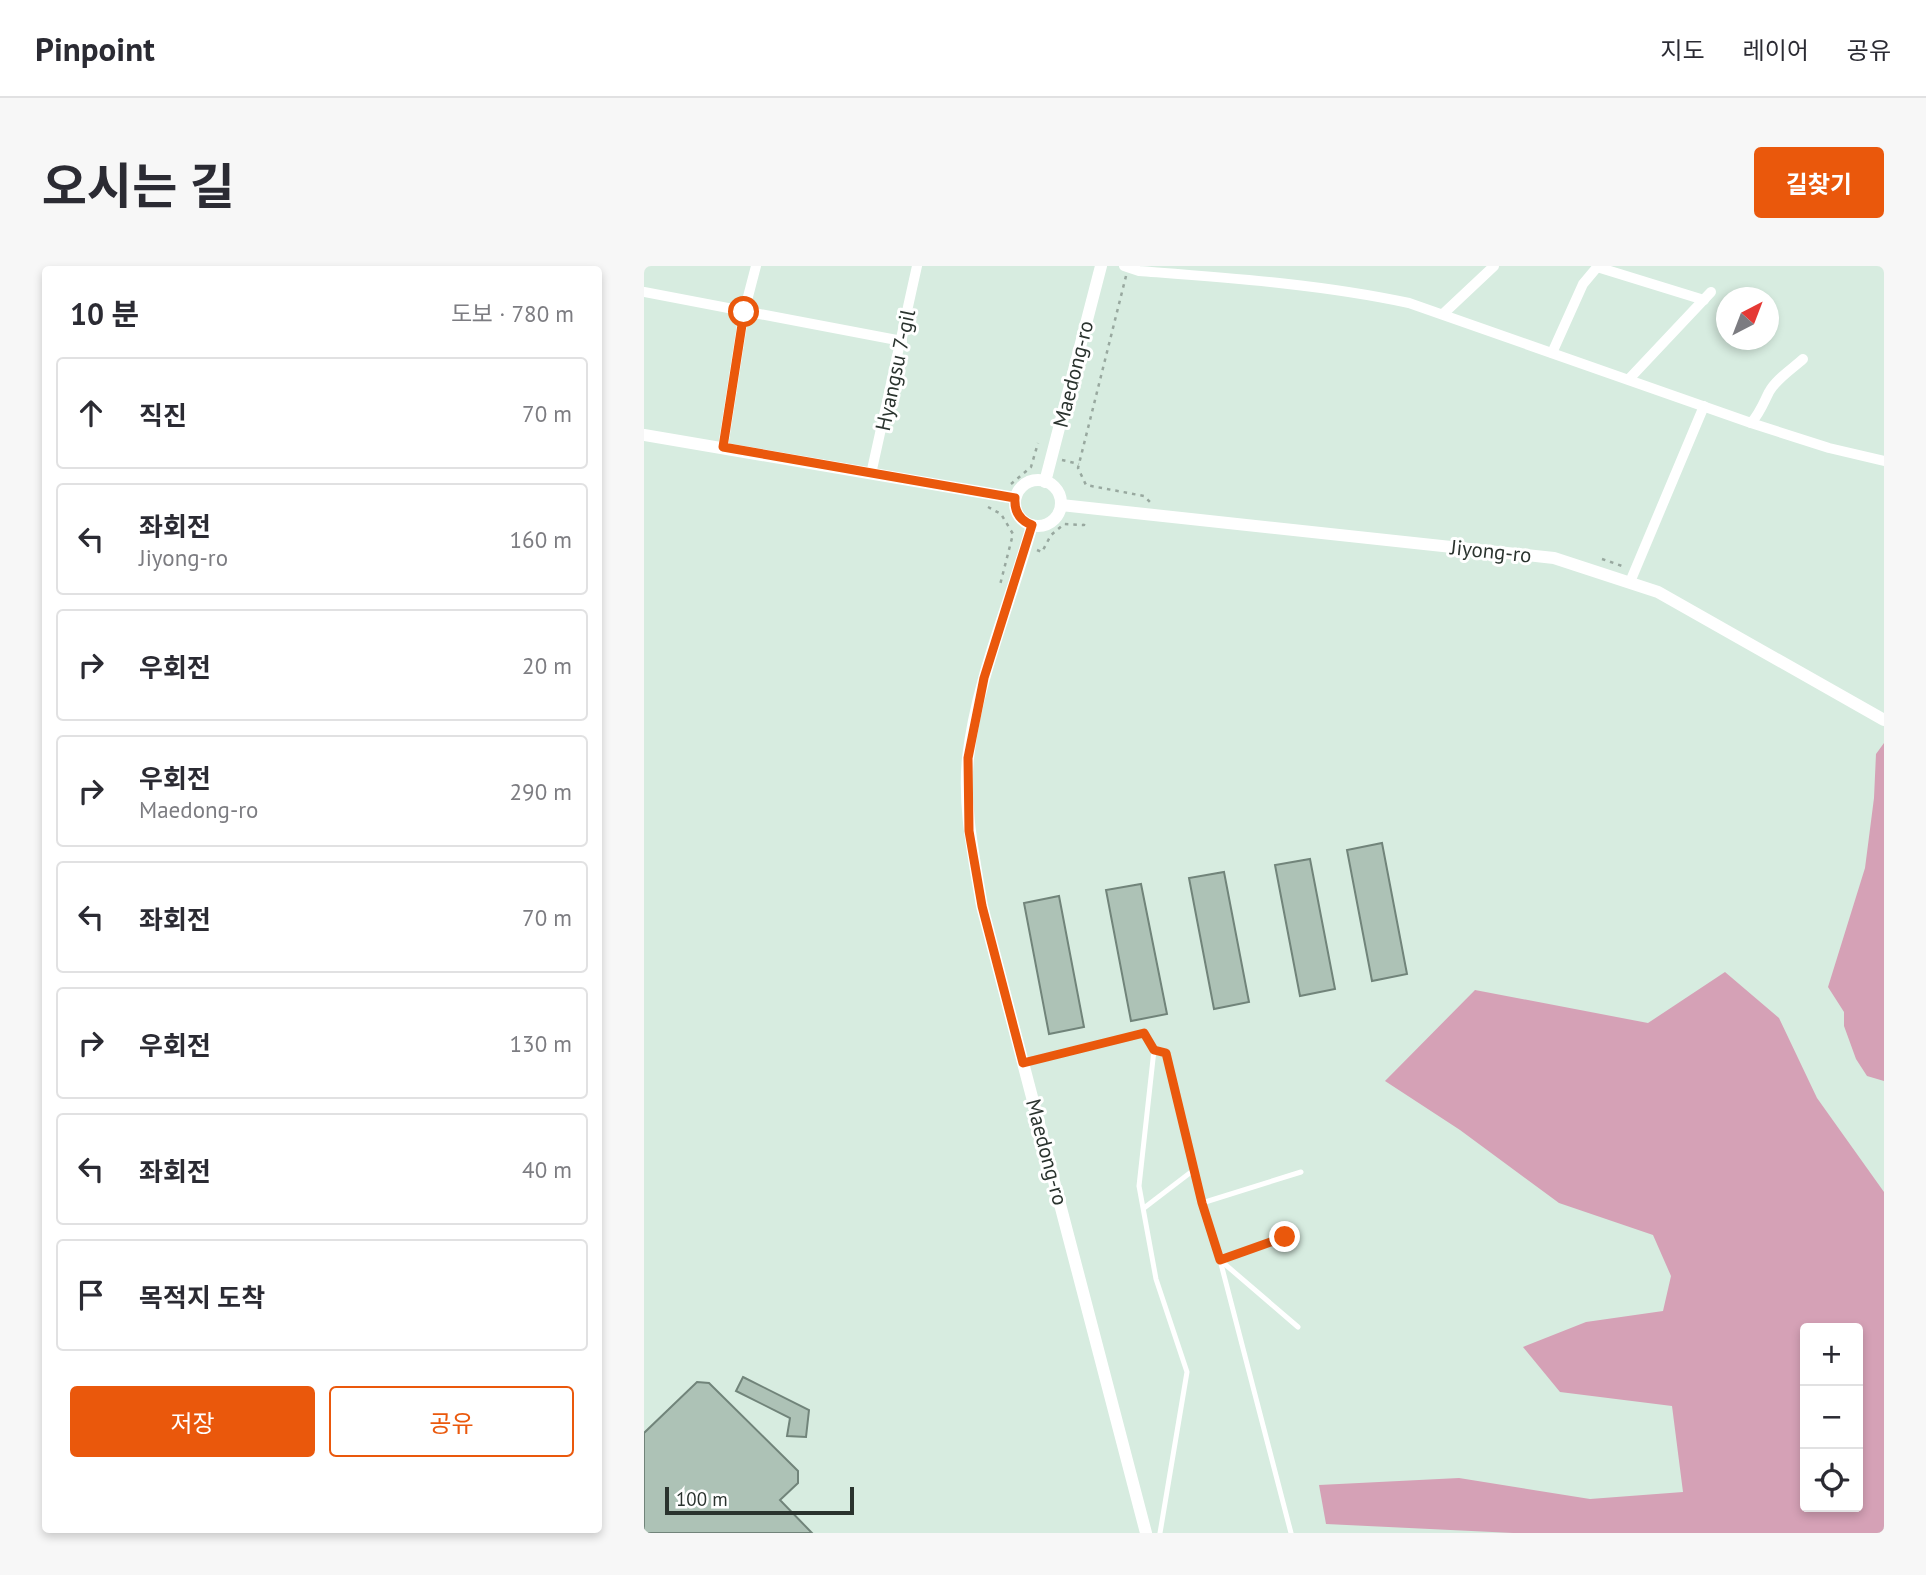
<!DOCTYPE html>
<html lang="ko">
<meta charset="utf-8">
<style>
body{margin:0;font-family:"PT Sans","Noto Sans KR",sans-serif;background:#f7f7f7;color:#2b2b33}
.controls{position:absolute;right:21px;bottom:21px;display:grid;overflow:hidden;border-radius:7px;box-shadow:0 4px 10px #0003}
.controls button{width:63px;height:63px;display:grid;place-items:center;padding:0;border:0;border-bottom:2px solid #e1e1e2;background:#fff;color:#2b2b33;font:35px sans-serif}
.compass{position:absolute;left:1072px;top:21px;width:63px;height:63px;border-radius:50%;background:#fff;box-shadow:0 4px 10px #0003;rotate:42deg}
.scale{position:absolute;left:21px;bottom:18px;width:189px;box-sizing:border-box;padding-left:7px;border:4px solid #2a332e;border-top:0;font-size:19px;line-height:24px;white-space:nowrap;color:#2a332e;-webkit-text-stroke:5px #fff;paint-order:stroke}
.stop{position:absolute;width:21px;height:21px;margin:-16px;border:5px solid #ea580c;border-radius:50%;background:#fff}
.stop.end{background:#ea580c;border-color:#fff;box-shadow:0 2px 7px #0008}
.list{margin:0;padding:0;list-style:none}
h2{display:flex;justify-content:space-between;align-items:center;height:91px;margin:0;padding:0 28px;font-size:30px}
h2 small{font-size:23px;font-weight:400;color:#7c7c81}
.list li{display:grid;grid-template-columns:46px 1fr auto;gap:21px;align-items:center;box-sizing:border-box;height:112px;margin:0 14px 14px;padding:0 14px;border:2px solid #e1e1e2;border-radius:7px}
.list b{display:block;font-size:26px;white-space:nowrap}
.list p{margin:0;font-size:23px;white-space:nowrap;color:#7c7c81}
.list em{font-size:23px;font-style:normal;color:#7c7c81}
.actions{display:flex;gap:14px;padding:21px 28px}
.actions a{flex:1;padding:16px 0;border:2px solid #ea580c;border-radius:7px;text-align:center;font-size:24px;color:#ea580c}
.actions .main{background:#ea580c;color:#fff}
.icon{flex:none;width:38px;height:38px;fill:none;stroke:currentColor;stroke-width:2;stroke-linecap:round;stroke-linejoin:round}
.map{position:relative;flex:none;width:1240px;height:1267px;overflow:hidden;border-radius:7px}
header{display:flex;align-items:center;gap:42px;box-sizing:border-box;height:98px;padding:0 35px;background:#fff;border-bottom:2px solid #e1e1e2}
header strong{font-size:33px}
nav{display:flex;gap:38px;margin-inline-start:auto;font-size:24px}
.intro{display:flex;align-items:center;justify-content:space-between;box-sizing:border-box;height:168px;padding:0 42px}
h1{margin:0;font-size:49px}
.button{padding:18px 32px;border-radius:7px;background:#ea580c;color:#fff;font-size:24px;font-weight:700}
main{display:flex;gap:42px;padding:0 42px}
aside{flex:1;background:#fff;border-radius:7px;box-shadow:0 4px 10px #0003}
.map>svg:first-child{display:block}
.forest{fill:#d5a1b6;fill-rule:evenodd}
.building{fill:#adc2b6;stroke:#71847a;stroke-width:2}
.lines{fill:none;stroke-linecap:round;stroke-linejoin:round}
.path{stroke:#98a89f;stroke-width:2.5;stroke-dasharray:3.5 5;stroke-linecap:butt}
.service{stroke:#fff;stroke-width:5}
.minor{stroke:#fff;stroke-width:10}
.tertiary{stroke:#fff;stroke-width:12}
.route{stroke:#ea580c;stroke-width:9}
.labels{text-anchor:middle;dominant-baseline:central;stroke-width:6;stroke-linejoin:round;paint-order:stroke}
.street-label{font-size:21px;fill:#2a332e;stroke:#fff}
</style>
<header>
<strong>Pinpoint</strong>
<nav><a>지도</a><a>레이어</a><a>공유</a></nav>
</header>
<div class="intro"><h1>오시는 길</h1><a class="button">길찾기</a></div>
<main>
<aside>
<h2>10 분<small>도보 · 780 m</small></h2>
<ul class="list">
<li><svg class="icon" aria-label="ahead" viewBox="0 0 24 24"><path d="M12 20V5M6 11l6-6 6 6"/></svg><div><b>직진</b></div><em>70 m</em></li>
<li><svg class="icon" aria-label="left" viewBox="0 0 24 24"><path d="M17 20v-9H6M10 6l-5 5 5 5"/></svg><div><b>좌회전</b><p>Jiyong-ro</p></div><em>160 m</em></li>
<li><svg class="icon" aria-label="right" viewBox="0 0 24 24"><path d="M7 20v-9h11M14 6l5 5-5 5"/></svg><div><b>우회전</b></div><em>20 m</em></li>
<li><svg class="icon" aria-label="right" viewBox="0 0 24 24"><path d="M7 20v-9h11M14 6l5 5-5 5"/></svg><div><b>우회전</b><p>Maedong-ro</p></div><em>290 m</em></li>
<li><svg class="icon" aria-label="left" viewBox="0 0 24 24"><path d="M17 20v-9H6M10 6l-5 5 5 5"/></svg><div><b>좌회전</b></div><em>70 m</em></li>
<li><svg class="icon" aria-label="right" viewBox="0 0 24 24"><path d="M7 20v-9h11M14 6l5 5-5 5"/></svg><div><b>우회전</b></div><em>130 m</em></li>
<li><svg class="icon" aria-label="left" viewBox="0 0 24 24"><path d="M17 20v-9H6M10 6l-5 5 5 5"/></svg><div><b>좌회전</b></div><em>40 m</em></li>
<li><svg class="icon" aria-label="arrive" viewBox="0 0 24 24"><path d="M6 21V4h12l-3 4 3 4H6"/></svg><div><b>목적지 도착</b></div></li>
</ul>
<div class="actions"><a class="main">저장</a><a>공유</a></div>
</aside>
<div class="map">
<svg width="1240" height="1267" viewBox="0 0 1240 1267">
<rect width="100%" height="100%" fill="#d7ece0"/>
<g class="forest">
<path d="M1240 477V815L1223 810 1212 793 1200 760V746L1184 721 1221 602 1230 532 1232 488Z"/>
<path d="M1081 706 1135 752 1173 832 1240 926V1267H869L682 1258 675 1219 815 1212 946 1233 1039 1226 1028 1140 916 1126 879 1081 942 1056 1019 1045 1027 1010 1009 969 915 937 816 864 741 815 831 724 1004 757ZM1161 1062H1214V1241H1161Z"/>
</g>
<g class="building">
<path d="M738 577 763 708 728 715 703 584Z"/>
<path d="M666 593 691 723 656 730 631 599Z"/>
<path d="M580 606 605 736 570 743 545 612Z"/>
<path d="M497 618 523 748 487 755 462 624Z"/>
<path d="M415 630 440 761 405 768 380 637Z"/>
<path d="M99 1111 165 1144 162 1171 143 1170 146 1152 92 1125Z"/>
<path d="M53 1116 65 1117 154 1205V1217L136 1234 168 1267H0V1167Z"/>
</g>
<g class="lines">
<g class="path">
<path d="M482 10 434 202 442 219 500 230 506 236"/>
<path d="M418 194 435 198"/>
<path d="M367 218 387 201 394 177"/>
<path d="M344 241 357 248 369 268 356 319"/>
<path d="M393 284 398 286 407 269 420 258 440 259 441 253"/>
<path d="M958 293 981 301"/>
</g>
<g class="service">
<path d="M510 784 521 787 558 937 576 994 654 1061"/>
<path d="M379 797 500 767 510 784 495 920 512 1013 543 1106 516 1267"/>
<path d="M558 937 657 906"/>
<path d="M500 942 551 903"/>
<path d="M641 971 576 994 647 1267"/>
</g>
<g class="minor">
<path d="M480 0 495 5C586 12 676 18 765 37L1107 157 1185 182 1240 195"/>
<path d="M953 1 1060 34"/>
<path d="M0 26 258 75"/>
<path d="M799 48 850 0"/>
<path d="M908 87 939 18 954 0"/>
<path d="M985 113 1067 26"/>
<path d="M1107 157C1116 147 1119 138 1125 126 1132 113 1148 103 1159 93"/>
<path d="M79 181 100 46 112 0"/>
<path d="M227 208 273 0"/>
<path d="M986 316 1060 140"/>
</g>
<g class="tertiary">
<path d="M0 169 371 232"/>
<circle cx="394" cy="237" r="23"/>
<path d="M401 216 457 0"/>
<path d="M417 239 910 292 1014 326 1240 454"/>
<path d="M388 259C367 336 333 412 324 492 319 541 330 592 338 640L502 1267"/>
</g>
</g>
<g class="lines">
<path class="route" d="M100 46 79 181 371 232C370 245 375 254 388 259L340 412 324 492 325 565 338 640 379 797 500 767 510 784 522 787 558 937 576 994 641 971"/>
</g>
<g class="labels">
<g class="street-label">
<text transform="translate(251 104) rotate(-78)">Hyangsu 7-gil</text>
<text transform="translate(429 108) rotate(-76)">Maedong-ro</text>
<text transform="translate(847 285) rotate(6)">Jiyong-ro</text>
<text transform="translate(403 886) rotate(75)">Maedong-ro</text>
</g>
</g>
</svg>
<div class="controls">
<button>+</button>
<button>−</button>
<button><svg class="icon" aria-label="locate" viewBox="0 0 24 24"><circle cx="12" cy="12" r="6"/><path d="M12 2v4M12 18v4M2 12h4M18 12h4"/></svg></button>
</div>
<svg class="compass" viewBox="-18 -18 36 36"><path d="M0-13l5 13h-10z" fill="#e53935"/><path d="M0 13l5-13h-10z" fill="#7c7c81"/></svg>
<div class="scale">100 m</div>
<div class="stop" style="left:100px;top:46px"></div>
<div class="stop end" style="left:641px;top:971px"></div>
</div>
</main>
